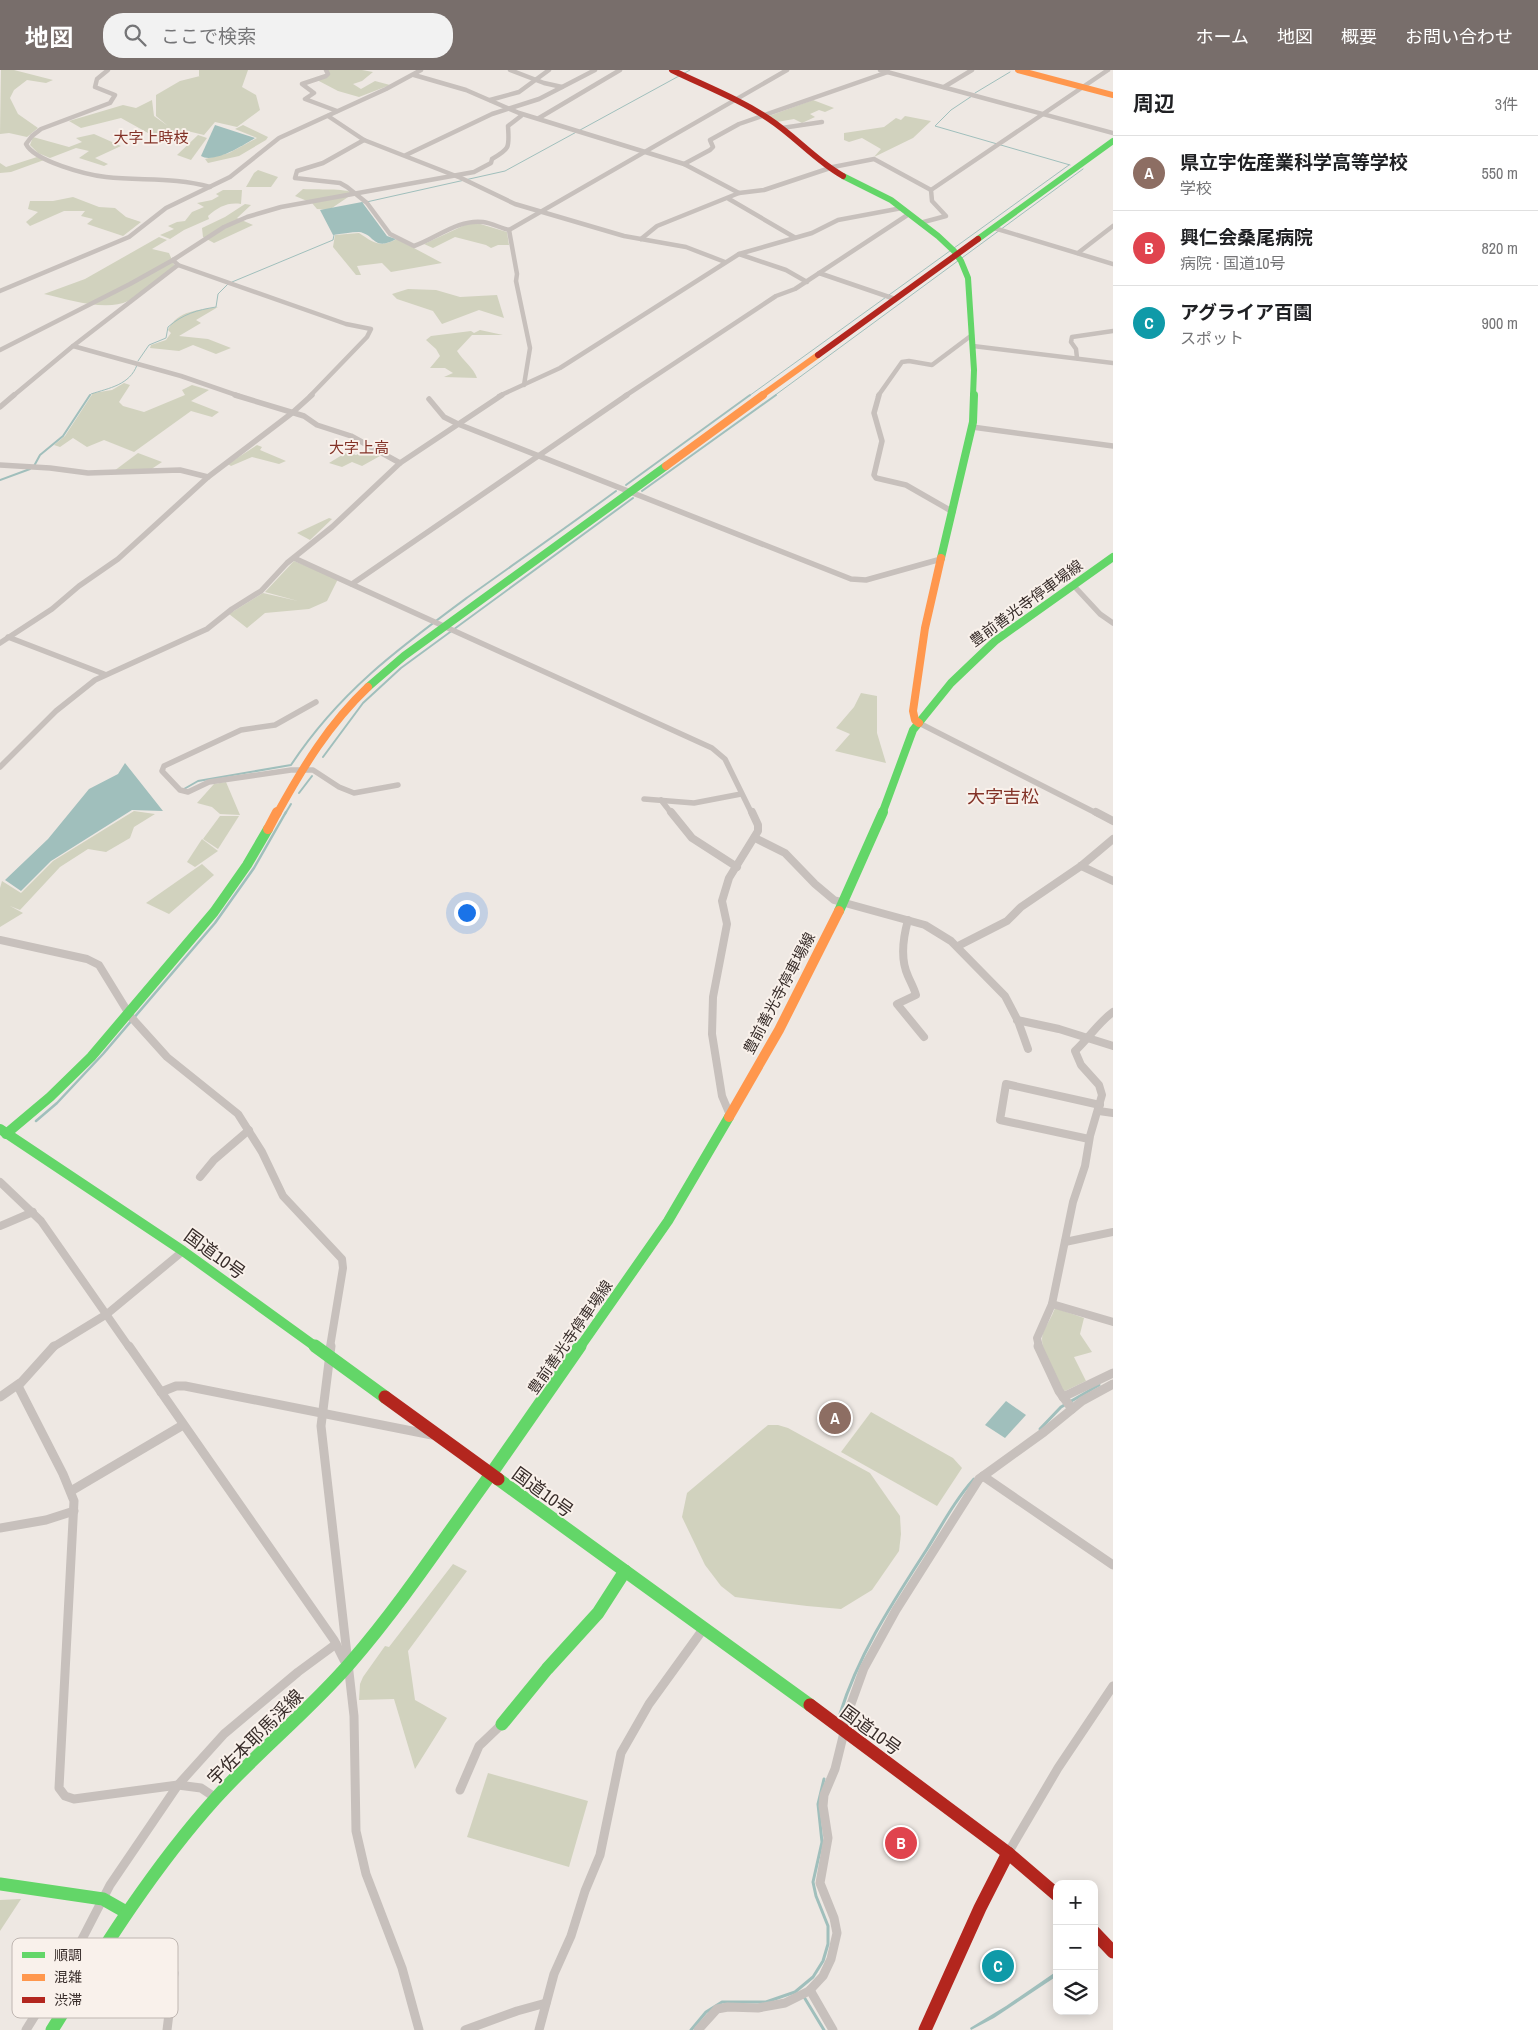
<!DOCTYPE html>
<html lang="ja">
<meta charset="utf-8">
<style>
body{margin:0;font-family:"Archivo Narrow","Noto Sans JP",sans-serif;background:#f2f2f2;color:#202124}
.controls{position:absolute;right:15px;bottom:15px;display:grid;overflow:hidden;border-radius:10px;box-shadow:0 2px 12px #0003}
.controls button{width:45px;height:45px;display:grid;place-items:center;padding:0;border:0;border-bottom:1px solid #e0e0e0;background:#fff;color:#202124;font:25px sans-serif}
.you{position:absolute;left:466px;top:842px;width:18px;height:18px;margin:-12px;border:4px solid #fff;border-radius:50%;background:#1a73e8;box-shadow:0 0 0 8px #1a73e833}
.badge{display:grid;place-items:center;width:32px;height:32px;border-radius:50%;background:#786e6b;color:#fff;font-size:16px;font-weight:700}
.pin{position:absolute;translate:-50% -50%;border:2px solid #fff;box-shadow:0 1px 5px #0006}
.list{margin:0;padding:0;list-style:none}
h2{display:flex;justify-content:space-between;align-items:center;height:65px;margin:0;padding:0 20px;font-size:21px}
h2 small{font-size:16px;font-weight:400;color:#757577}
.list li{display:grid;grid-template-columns:32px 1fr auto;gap:15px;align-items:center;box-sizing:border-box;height:75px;padding:0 20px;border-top:1px solid #e0e0e0}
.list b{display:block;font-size:19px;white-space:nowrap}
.list p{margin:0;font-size:16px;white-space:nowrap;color:#757577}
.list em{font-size:16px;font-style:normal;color:#757577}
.icon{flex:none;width:28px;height:28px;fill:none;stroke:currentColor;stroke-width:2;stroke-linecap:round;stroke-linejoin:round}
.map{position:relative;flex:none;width:1113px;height:1960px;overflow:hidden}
header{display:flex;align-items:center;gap:30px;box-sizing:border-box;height:70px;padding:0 25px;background:#786e6b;color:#fff}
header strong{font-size:24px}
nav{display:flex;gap:28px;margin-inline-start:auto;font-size:18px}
.search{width:350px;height:45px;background:#f2f2f2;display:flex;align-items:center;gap:12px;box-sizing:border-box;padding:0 18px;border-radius:20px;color:#757577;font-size:19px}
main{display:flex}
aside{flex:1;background:#fff}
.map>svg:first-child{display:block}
.green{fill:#d1d2be}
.water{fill:#a0bfbc}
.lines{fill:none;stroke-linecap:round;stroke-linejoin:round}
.stream-far3{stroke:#a0bfbc;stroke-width:1}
.stream-far2{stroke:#a0bfbc;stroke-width:2}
.stream-far1{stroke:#a0bfbc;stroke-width:2.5}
.stream{stroke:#a0bfbc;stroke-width:3}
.street-far3{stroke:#c7c0bc;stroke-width:4.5}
.street-far2{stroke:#c7c0bc;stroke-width:5.5}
.street-far1{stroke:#c7c0bc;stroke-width:8}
.street{stroke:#c7c0bc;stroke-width:9}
.fast-far3{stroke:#63d668;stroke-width:6}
.fast-far2{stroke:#63d668;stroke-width:8}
.fast-far1{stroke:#63d668;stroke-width:10}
.fast{stroke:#63d668;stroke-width:13}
.slow-far2{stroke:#ff974d;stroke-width:6}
.slow-far1{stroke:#ff974d;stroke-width:8}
.slow{stroke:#ff974d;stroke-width:10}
.jam-far1{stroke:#b3261e;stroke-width:6}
.jam{stroke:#b3261e;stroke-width:13}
.labels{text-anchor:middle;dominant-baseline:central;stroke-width:4;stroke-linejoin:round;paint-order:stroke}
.far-quarter-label{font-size:15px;fill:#833227;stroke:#f9f1eb}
.street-label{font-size:15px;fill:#382d2a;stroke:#f9f1eb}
.quarter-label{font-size:18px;fill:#833227;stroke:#f9f1eb}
.near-street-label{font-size:18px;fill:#382d2a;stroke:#f9f1eb}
.key{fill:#f9f1eb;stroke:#bfb6b1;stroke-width:1}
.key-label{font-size:14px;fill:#382d2a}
</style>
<header>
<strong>地図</strong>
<div class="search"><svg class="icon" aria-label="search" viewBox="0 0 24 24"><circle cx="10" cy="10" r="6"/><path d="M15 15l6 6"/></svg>ここで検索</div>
<nav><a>ホーム</a><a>地図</a><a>概要</a><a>お問い合わせ</a></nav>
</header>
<main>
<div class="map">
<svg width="1113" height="1960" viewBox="0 0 1113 1960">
<rect width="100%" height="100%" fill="#eee8e3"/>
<g class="green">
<path d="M1 0H14L53 10 46 13 27 10 14 20 10 28 18 44 38 58 27 67 9 63 0 64Z"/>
<path d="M199 0H248L242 17 256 25 260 40 237 57 215 52 204 65 179 59 185 61 166 73 121 48 81 58 69 51 123 35 136 38 152 30 154 46 168 56 156 46V25L180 11 200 6H199Z"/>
<path d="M328 0H362L373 2 362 11 353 14 361 19 375 11 390 15 359 27 338 21 317 10 324 8Z"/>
<path d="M813 30 834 38 825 42 819 40 810 44 815 47 802 53 794 49 777 52 769 46Z"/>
<path d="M905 46 931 51 913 68 874 87 881 79 862 68 849 72 844 70V63L884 57 896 48 901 50Z"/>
<path d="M243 55 268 67 266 70 239 86 208 93 205 89 229 83 257 68 235 59Z"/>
<path d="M94 64 121 76 95 88 108 94 104 96 79 88 89 81 76 78 50 88 38 83 30 75 33 67 69 77 82 72 76 68Z"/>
<path d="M198 65 207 68 191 90 177 85Z"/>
<path d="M37 87 44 90 11 102 0 103V93L6 97Z"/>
<path d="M258 100 278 107 271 117H246L254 103Z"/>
<path d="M303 119C316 120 345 118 354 123L329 140 317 139 312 133 295 126Z"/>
<path d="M223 120H242L241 134C228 132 218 137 208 146L209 149 184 160 170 169 160 165 174 159 168 156 177 152 185 151 192 142 204 137 197 133 212 130 219 126 216 124Z"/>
<path d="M73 127 99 137 115 138 126 147 141 152 123 166 87 154 93 149 81 146 85 141H64L30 156 26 152 38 142 28 139 30 131H53Z"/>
<path d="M245 134 251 135 237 148 253 155 214 173 203 167 202 158 225 147Z"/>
<path d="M477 153 507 162 509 175H498L491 178 486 175 455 167 433 178 424 174 467 154Z"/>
<path d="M359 163C374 173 380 178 397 169L442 193 391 202 382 193 357 196 361 205H356L333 177 335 165Z"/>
<path d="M159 167 167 170 152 179 169 183 175 197C160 208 144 223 128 231 106 242 67 229 44 224L85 209Z"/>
<path d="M408 219 436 220 460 227 497 225 504 248 479 240 442 254 433 241 397 229 392 224Z"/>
<path d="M218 237 196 250 201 253 179 266 208 269 231 278 216 284 193 275 179 281 150 278 151 275 166 270 171 263 168 260C177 240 200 240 218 237Z"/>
<path d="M480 260 503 265H472L457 281C463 291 474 298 477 308L444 307 453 303 445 298H430L440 286 436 279 426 270 431 266 471 261 474 263Z"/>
<path d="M124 313 130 315 119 332 123 336 144 342 185 325 182 320 192 315 209 320 191 331 219 342 212 347 191 341 134 382 104 370 87 377 73 368 60 377 54 375 65 366 93 323 112 320Z"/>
<path d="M257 375 262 377 260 380 286 391 279 394 252 387 231 396 228 394Z"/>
<path d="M368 380 380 386 362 396 352 392 342 397 329 393 347 382 356 385Z"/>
<path d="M138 383 162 392 150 400 114 401Z"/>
<path d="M329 448 332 449 310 470 297 463Z"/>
<path d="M294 491 338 509 327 531 309 539 265 543 247 558 229 544 263 523 298 531 265 522Z"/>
<path d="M861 623 877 626V663L886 693 835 681 850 664 836 658 854 637Z"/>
<path d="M226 712 240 745 220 744 212 737 197 733 214 714Z"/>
<path d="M134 741 155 744 134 757 130 768 106 782 88 779 60 797 20 840 10 836 23 843 0 857V818L2 811 21 823 53 791Z"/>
<path d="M220 746H239L218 779 203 769Z"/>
<path d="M202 769 218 781 195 797 187 792Z"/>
<path d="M202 794 214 805 169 844 146 833Z"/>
<path d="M1055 1238 1084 1248 1080 1264 1092 1282 1074 1287 1086 1311 1065 1321 1060 1319C1054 1305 1038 1277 1043 1263 1046 1255 1052 1247 1055 1238Z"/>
<path d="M871 1342 953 1388 962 1398 937 1436 841 1382Z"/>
<path d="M768 1355H778L788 1358 870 1403 900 1446 901 1464 899 1481 872 1520 841 1539 807 1536 735 1527 721 1516 705 1495 682 1447 687 1423Z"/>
<path d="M453 1494 467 1501 408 1581 415 1630 447 1648 415 1699 394 1629 359 1630 360 1614 363 1607 385 1576 389 1577Z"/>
<path d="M488 1703 588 1731 569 1797 467 1767Z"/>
<path d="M21 1829 0 1861V1830Z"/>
</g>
<g class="water">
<path d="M215 55 255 68C244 75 213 94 201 86Z"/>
<path d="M362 132 387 166 396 169C373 182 375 164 359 162 351 162 341 164 333 165L320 140Z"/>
<path d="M125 693 163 741 132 740 51 791 21 821 5 810 48 769 89 719 118 704Z"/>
<path d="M1006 1331 1026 1345 1005 1368 985 1355Z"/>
<path d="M1057 1901V1906L994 1948 971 1960 970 1958 1006 1936Z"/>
</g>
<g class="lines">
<g class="stream-far3">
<path d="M975 23 1010 2"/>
<path d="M972 26 951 40 935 56 1070 95"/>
<path d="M362 133 505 101 690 0"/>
<path d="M232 212 333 170 334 165"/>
<path d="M138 291 149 275 166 268 168 257C183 244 197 240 216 237L218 224 228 214"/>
<path d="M89 326 91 324C109 318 130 315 137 295"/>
<path d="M749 326 1069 95"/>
<path d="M774 326 1083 99"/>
</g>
<g class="stream-far2">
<path d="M34 396 40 385 63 366 90 325"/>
<path d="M0 410 30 399"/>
<path d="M626 415 750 325"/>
<path d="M642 421 776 325"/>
<path d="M323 687 363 633 401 598 633 428"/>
<path d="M184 719 198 711 291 695C339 622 399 578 468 527 517 492 567 457 616 421"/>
<path d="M299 723 312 706"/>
<path d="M285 744 291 734"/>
</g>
<path class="stream-far1" d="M36 1051 57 1033 103 984 215 853 254 798 286 742"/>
<g class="stream">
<path d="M1040 1359 1061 1337 1099 1315"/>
<path d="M840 1644C859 1583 893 1532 927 1479 942 1455 955 1430 974 1409"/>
<path d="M804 1927 824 1960"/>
<path d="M691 1960 706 1942 722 1932H766L795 1922 813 1907 823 1891 828 1874V1856L816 1826 813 1812 822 1772 818 1734 824 1709"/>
</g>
<g class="street-far3">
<path d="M108 0 97 9 95 17 115 25 110 33 41 59 32 66 26 74C34 91 87 105 106 107 142 111 175 107 210 117"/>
<path d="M326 0 328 4 326 6 302 14 314 23 305 29 337 41"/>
<path d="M510 0 544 13 562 17"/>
<path d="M880 0 1113 63"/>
<path d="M414 5 466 20 519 43 684 94 739 123"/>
<path d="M944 17 972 0"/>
<path d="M490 30 519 22 549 0"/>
<path d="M328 46 364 70 461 108 515 134 624 166 686 177 725 192"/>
<path d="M539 48 620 0"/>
<path d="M782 58 822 52"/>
<path d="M364 70 323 93 297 101 295 108 340 113 347 117 367 133 390 164 414 176C437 168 458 149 483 152 492 153 500 158 509 160L787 0"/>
<path d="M406 85 492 44 539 29 595 0"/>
<path d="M684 94 710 80 713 77 710 70 739 54 888 2"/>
<path d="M729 129 794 167"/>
<path d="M920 153 946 146 932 131 931 120 1108 0"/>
<path d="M994 158 1113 194"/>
<path d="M509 160 517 204 516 211 530 278 524 315"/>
<path d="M641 169 657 156 739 123 764 120 833 97 874 89 931 120"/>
<path d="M1078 183 1113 156"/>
<path d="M739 184 786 200 807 212"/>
<path d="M173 190 178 195 346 254 371 259 367 267 310 326"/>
<path d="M819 203 895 229"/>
<path d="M0 221 129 167 166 138 230 107 279 68 386 19 421 0"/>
<path d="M73 276 181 306 239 326"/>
<path d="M973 276 1113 293"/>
<path d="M0 280 130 214 173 190 224 157 247 147 281 137 474 102 491 93 492 89C511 78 509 77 508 56L521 46"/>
<path d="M1077 288 1076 279 1071 272 1072 267 1113 261"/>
<path d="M13 326 73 276 178 195"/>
<path d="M499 326 560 298 739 184 812 163 838 150 902 138"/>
<path d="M625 326 776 226 795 219 909 144"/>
<path d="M878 326 902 292 909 291 932 295 972 265"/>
</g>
<g class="street-far2">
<path d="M235 325 304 346 317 355 351 366 400 393"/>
<path d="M879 325 874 343 882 371 874 405 876 408 906 415 953 442"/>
<path d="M429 329 444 347 458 354 851 509 866 510 941 489"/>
<path d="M0 337 14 325"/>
<path d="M972 357 1113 376"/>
<path d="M0 395 50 398 88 403 180 400 208 407"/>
<path d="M294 488 712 678 725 689 752 744"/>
<path d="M352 514 627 325"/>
<path d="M1074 516 1100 544 1113 553"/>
<path d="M8 567 104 604"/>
<path d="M0 573 52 539 79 516 118 489 208 407 292 343 312 325"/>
<path d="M316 632 275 655 241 660 164 696 162 701 180 720 188 722 209 712 291 700H313L339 717 354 723 398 715"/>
<path d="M919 653 1098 744"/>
<path d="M0 697 56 641 95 610 207 559 232 539 261 521 287 493 332 457 400 393 502 325"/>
<path d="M644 729 694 733 741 724"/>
<path d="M661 730 672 744"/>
</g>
<g class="street-far1">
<path d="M671 742 692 768 737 797"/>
<path d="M1096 742 1113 751"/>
<path d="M755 768 785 783 815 814 834 830 925 855 951 871 1005 926 1018 951 1028 979"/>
<path d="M1081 796 1113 811"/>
<path d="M908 850C903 868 900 889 908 906 911 913 914 918 916 925L897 934 924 967"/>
<path d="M0 870 87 889 99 895 131 947 167 987 238 1044 262 1082 283 1126 342 1189 343 1198 330 1277"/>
<path d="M958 876 1007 851 1021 837 1081 796 1113 769"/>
<path d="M1017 950 1059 959 1113 976"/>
<path d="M1099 1041 1113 1043"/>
<path d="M730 1045 722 1026 712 964 713 927 727 854 722 831 729 808 758 761V755L752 742"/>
<path d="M1089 1069 1000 1050 1006 1014 1100 1035"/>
<path d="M200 1107 214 1090 249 1060"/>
<path d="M0 1112 41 1151 129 1277"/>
<path d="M0 1156 33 1142"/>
<path d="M1065 1172 1113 1162"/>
<path d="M1052 1234 1113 1252"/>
<path d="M53 1277 107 1244 183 1181"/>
<path d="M1039 1277 1037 1268 1052 1234 1073 1132 1085 1096 1090 1066 1102 1025 1099 1015 1081 995 1075 981C1089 968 1098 953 1113 942"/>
</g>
<g class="street">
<path d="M54 1276 18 1316 63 1404 74 1431 59 1718 65 1726 74 1729 178 1715 201 1718 216 1728"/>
<path d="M129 1276 334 1570 344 1590"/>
<path d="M331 1276 321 1356 354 1646 356 1761 366 1804 402 1898 419 1960"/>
<path d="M1038 1276 1059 1321 1072 1339"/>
<path d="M161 1322 176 1316H185L432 1365"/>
<path d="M0 1327 20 1313"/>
<path d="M1063 1327 1113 1303"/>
<path d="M983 1406 1113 1495"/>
<path d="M71 1421 183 1355"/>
<path d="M0 1458 46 1450 74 1441"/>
<path d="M460 1720 479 1676 502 1654"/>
<path d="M1008 1783 1058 1698 1113 1616"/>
<path d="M94 1892 170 1895 174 1903 167 1960"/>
<path d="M810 1920 833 1960"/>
<path d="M26 1960 79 1875 110 1815 178 1715 224 1664 298 1602 336 1574"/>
<path d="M465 1960 517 1941 546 1933"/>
<path d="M539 1960 554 1904 571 1866 585 1821 600 1785 621 1683 649 1634 704 1558"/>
<path d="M698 1960 717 1939 728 1937 758 1938 785 1933 809 1921 823 1906 831 1889 837 1863 834 1848 820 1813 828 1768 823 1736 824 1725 835 1699 851 1634 864 1598 896 1540 979 1409 1044 1362 1082 1331 1113 1314"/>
</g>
<g class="fast-far3">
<path d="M843 106 891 130 938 166 954 181 961 191 968 208 974 300 973 326"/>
<path d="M978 169 1113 71"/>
</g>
<g class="fast-far2">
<path d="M941 488 973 352 974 325"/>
<path d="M368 617 404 586 666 396"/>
<path d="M882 744 913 660 951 613 995 571 1113 487"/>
</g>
<g class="fast-far1">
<path d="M839 841 883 742"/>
<path d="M0 1059 183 1181 316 1277"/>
<path d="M6 1064 50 1027 91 987 214 842 247 795 268 759"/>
<path d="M580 1277 668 1151 729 1047"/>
</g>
<g class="fast">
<path d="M315 1276 385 1327"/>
<path d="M491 1404 580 1276"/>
<path d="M498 1409 810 1635"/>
<path d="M502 1654 547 1599 598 1543 625 1501"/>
<path d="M0 1814 103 1829 126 1842"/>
<path d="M52 1960C102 1880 152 1799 215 1729 258 1681 309 1641 351 1592 402 1533 445 1467 491 1404"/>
</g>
<g class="slow-far2">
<path d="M1018 0 1113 25"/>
<path d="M761 326 818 285"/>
</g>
<g class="slow-far1">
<path d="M666 396 763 325"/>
<path d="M919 653 915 650 913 641 925 558 941 488"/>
<path d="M277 744C303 697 329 654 368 617"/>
</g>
<g class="slow">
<path d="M268 759 277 742"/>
<path d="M729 1047 779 960 839 841"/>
</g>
<g class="jam-far1">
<path d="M672 0C705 16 739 29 769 49 795 66 816 91 843 106"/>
<path d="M818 285 978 169"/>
</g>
<g class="jam">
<path d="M385 1327 498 1409"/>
<path d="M810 1635 1008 1783 1057 1825"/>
<path d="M1094 1862 1113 1882"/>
<path d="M925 1960 980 1838 1008 1783"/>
</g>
</g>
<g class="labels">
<g class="far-quarter-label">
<text x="151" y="67">大字上時枝</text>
<text x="359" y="377">大字上高</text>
</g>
<g class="street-label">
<text transform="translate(1026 533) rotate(-36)">豊前善光寺停車場線</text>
<text transform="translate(779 923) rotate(-62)">豊前善光寺停車場線</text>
<text transform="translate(570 1267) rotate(-55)">豊前善光寺停車場線</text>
</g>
<g class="quarter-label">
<text x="1003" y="726">大字吉松</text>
</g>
<g class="near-street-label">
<text transform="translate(215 1184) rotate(36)">国道10号</text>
<text transform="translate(543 1422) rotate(36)">国道10号</text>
<text transform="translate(871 1660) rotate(36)">国道10号</text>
<text transform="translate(255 1667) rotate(-45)">宇佐本耶馬渓線</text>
</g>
</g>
<rect x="12" y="1868" width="166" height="80" rx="8" class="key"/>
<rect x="22" y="1882" width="23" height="6" fill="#63d668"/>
<rect x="22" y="1904" width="23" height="7" fill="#ff974d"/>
<rect x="22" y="1927" width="23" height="6" fill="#b3261e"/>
<g class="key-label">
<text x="54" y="1890">順調</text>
<text x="54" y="1912">混雑</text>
<text x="54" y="1935">渋滞</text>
</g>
</svg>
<div class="controls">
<button>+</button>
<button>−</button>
<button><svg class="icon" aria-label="layers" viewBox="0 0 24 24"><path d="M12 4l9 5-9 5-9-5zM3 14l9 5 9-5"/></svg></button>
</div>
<div class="you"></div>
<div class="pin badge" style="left:835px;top:1348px;background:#8d6e63">A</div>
<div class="pin badge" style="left:901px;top:1773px;background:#e0444e">B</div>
<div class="pin badge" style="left:998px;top:1896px;background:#0f9aa8">C</div>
</div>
<aside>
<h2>周辺<small>3件</small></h2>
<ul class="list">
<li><span class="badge" style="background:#8d6e63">A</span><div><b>県立宇佐産業科学高等学校</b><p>学校</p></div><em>550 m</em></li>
<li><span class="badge" style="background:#e0444e">B</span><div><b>興仁会桑尾病院</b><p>病院 · 国道10号</p></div><em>820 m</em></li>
<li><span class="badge" style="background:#0f9aa8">C</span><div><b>アグライア百園</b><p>スポット</p></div><em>900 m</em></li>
</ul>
</aside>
</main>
